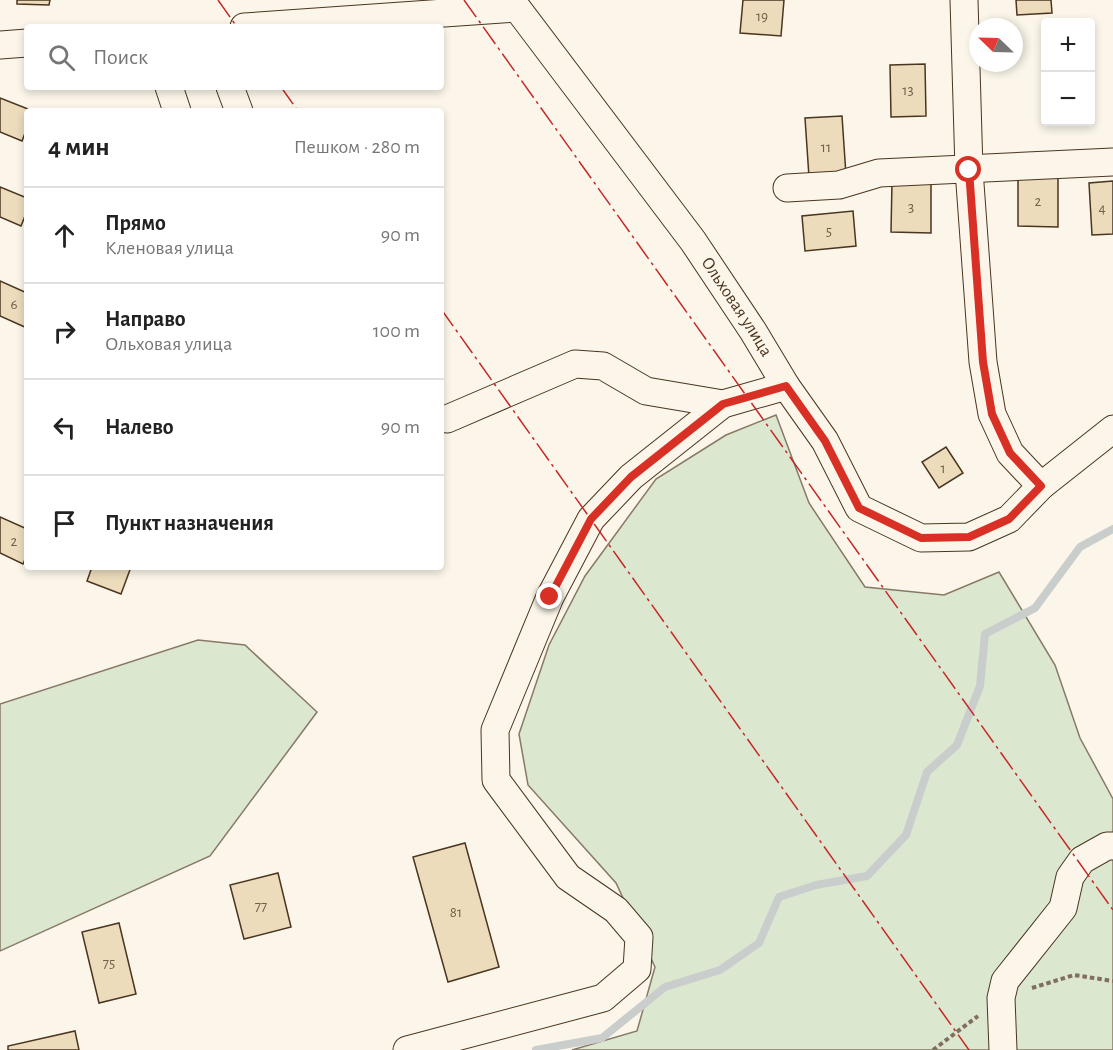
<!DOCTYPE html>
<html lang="ru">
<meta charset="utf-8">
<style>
body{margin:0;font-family:"Alegreya Sans",sans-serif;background:#f2f2f2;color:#222}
.controls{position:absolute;right:18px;top:18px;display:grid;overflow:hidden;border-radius:6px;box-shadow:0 3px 9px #0003}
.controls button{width:54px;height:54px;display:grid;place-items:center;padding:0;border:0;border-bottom:2px solid #e0e0e0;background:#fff;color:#222;font:30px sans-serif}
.compass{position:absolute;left:969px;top:18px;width:54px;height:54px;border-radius:50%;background:#fff;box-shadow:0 3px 9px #0003;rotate:293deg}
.stop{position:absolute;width:18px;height:18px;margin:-14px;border:4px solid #d93025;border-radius:50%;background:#fff}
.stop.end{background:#d93025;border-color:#fff;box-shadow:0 2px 6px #0008}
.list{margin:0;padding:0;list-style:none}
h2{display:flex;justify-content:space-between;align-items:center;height:78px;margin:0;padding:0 24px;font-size:26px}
h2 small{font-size:20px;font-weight:400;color:#767676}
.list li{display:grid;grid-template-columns:39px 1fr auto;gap:18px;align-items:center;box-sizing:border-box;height:96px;padding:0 24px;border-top:2px solid #e0e0e0}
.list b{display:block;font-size:22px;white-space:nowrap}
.list p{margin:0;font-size:20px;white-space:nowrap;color:#767676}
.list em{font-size:20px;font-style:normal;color:#767676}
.icon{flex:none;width:33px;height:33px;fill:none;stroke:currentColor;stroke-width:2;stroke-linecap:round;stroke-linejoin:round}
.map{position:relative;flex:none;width:1113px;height:1050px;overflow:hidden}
.search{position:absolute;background:#fff;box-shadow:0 3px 9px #0003;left:24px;top:24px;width:420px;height:66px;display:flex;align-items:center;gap:15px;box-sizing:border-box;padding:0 21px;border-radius:6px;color:#767676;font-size:22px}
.panel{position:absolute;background:#fff;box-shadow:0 3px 9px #0003;left:24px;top:108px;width:420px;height:462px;border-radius:6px}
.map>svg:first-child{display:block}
.green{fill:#dce7d0;stroke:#887966;stroke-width:1.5}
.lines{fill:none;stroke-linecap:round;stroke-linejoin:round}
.stream{stroke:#c9cecd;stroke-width:8}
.building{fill:#ecdcbc;stroke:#4a3520;stroke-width:1.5}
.minor-casing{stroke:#4a3520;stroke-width:29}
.path{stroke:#7f6f5c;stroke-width:4;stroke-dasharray:4.5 3;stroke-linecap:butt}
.minor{stroke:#fbf6e9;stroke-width:27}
.power{stroke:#c62828;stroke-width:1.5;stroke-dasharray:21 4.5 3 4.5;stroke-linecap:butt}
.route{stroke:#d93025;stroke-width:8}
.labels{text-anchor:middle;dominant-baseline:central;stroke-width:4.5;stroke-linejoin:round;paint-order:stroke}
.number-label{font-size:15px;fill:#725f47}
.street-label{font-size:18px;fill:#4a3520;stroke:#fbf6e9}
</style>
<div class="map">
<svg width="1113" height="1050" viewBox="0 0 1113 1050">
<rect width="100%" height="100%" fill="#fbf6e9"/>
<g class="green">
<path d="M776 415 809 503 865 587 944 595 999 572 1055 665 1080 738 1113 799V1050H572L637 1031 655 967 616 883 528 785 519 734 549 645 585 576 656 479 726 435Z"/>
<path d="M198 640 245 645 317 712 210 856 0 951V704Z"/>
</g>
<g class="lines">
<path class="stream" d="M536 1050 602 1038 665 987 720 970 759 943 779 897 816 885 867 876 906 835 927 772 957 745 980 686 985 634 1035 608 1080 547 1113 529"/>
</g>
<g class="building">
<path d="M17 0H50L49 5 17 4Z"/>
<path d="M743 0H784L781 36 740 33Z"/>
<path d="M1016 0H1051L1052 13 1017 15Z"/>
<path d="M925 64 926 116 891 117 890 65Z"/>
<path d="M0 98 33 111H27V128L22 141 0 132Z"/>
<path d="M842 116 846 175 809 177 805 118Z"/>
<path d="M1018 175 1058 177V227L1018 226Z"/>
<path d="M1113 181V234L1092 235 1089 183Z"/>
<path d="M892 182 931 183V233L891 232Z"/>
<path d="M0 187 27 198V211L21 226 0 217Z"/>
<path d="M853 211 856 246 805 251 802 216Z"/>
<path d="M0 281 27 293V328L0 316Z"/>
<path d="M946 447 963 473 939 488 922 462Z"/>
<path d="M0 517 27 529V555L23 564 0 553Z"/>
<path d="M92 567H131L121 594 87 581Z"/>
<path d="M465 843 499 967 448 982 413 857Z"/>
<path d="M278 873 291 927 244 939 230 885Z"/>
<path d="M119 923 136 994 99 1003 82 932Z"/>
<path d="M75 1031 79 1050H8V1046Z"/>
</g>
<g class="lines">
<g class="minor-casing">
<g id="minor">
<path id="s1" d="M511 0 693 241 753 331 786 386 825 441 859 508 921 538 969 537 1009 519 1041 486 1113 429"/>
<path d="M964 0 969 170 983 362 992 414 1010 453 1041 486"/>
<path d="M244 27 516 8"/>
<path d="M0 45 27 43"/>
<path d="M169 87 177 111"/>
<path d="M230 87 239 111"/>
<path d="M787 188 839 185 879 173 1113 162"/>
<path d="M447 419 575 364 603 366 646 391 723 404"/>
<path d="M407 1050 603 998 637 969 639 937 616 910 568 877 496 780 495 730 550 597 591 519 631 477 723 404 786 386"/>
<path d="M1003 1050 1001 998 1005 981 1063 908 1070 877 1082 860 1107 846H1113"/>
</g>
</g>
<g class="path">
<path d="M1032 988 1074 975 1113 981"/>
<path d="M933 1050 978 1016"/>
</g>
<use href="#minor" class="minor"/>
<g class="power">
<path d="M218 0 237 27"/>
<path d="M464 0 1113 910"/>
<path d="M281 87 298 111"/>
<path d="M441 309 969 1050"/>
</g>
</g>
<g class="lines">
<path class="route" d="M550 597 591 519 631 477 723 404 786 386 825 441 859 508 921 538 969 537 1009 519 1041 486 1010 453 992 414 983 362 969 170"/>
</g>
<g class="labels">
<g class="number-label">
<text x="762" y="16">19</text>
<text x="908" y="90">13</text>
<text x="826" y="147">11</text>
<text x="1038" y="201">2</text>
<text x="911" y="207">3</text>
<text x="1102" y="208">4</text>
<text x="829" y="231">5</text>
<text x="14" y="304">6</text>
<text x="943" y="468">1</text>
<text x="14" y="541">2</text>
<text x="261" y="906">77</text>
<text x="456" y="912">81</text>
<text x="109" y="963">75</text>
</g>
<g class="street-label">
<text stroke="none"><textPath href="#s1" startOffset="381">Ольховая улица</textPath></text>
</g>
</g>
</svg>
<div class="controls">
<button>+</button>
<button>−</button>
</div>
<svg class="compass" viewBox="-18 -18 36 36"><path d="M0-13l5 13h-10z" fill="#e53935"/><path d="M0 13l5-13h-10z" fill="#767676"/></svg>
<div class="stop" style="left:969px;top:170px"></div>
<div class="stop end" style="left:550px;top:597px"></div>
<div class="search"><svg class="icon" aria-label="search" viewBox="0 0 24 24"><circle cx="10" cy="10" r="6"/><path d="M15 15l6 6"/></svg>Поиск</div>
<section class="panel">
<h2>4 мин<small>Пешком · 280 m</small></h2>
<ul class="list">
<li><svg class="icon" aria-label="ahead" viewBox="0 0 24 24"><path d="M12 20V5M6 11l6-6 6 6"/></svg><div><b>Прямо</b><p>Кленовая улица</p></div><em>90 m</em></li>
<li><svg class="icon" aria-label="right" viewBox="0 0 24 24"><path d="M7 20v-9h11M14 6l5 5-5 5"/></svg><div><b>Направо</b><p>Ольховая улица</p></div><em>100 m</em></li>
<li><svg class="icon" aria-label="left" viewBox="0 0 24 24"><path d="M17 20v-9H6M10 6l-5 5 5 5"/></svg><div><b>Налево</b></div><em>90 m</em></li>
<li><svg class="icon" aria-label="arrive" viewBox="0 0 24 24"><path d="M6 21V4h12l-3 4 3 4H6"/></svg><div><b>Пункт назначения</b></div></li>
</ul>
</section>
</div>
